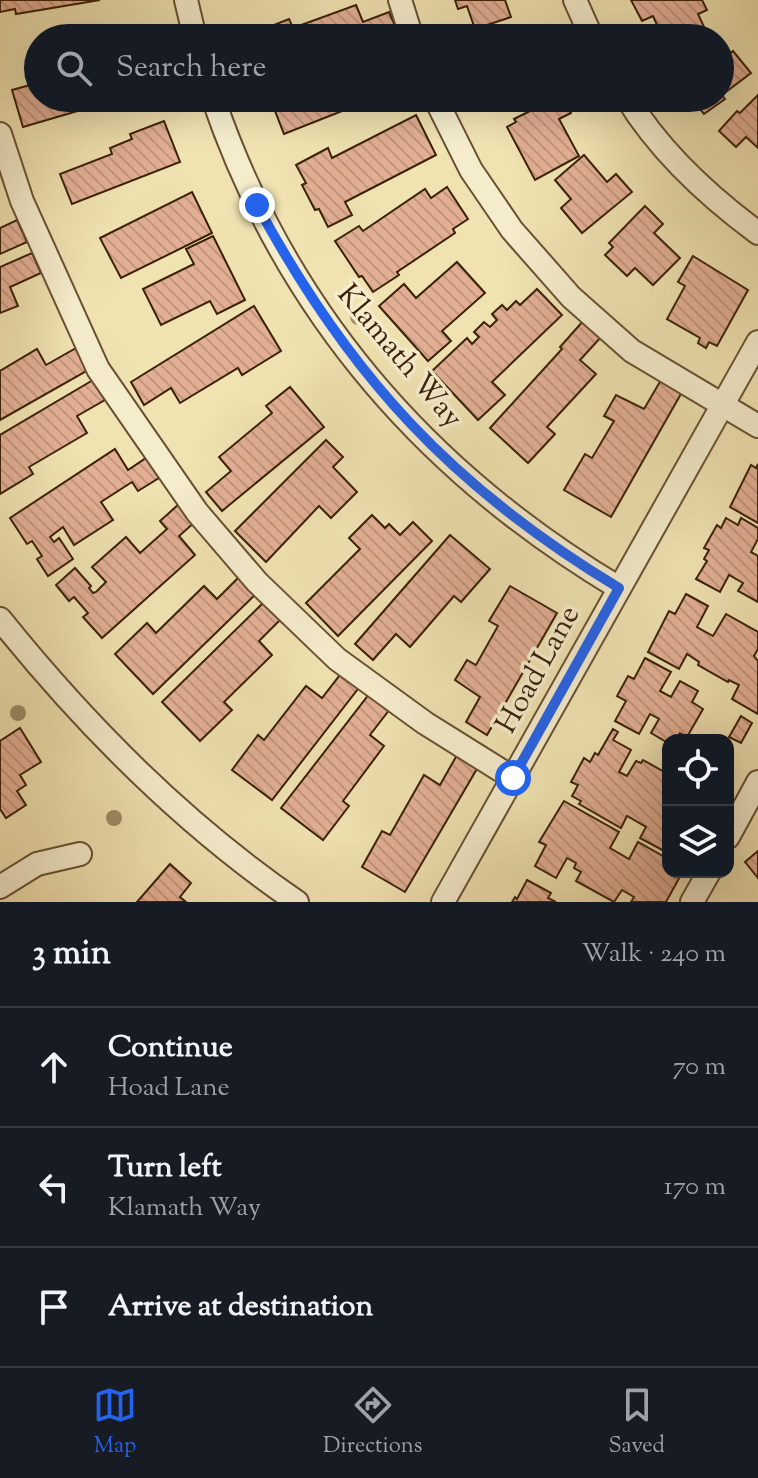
<!DOCTYPE html>
<meta charset="utf-8">
<style>
body{margin:0;font-family:"Sorts Mill Goudy",serif;background:#242831;color:#f1f3f6}
.controls{position:absolute;right:24px;bottom:24px;display:grid;overflow:hidden;border-radius:16px;box-shadow:0 8px 32px #0002}
.controls button{width:72px;height:72px;display:grid;place-items:center;padding:0;border:0;border-bottom:2px solid #363941;background:#171b24;color:#f1f3f6;font:40px sans-serif}
.stop{position:absolute;width:24px;height:24px;margin:-18px;border:6px solid #2563eb;border-radius:50%;background:#fff}
.stop.end{background:#2563eb;border-color:#fff;box-shadow:0 2px 8px #0008}
.list{margin:0;padding:0;list-style:none}
h2{display:flex;justify-content:space-between;align-items:center;height:104px;margin:0;padding:0 32px;font-size:34px}
h2 small{font-size:26px;font-weight:400;color:#9ea1a6}
.list li{display:grid;grid-template-columns:52px 1fr auto;gap:24px;align-items:center;box-sizing:border-box;height:120px;padding:0 32px;border-top:2px solid #363941}
.list b{display:block;font-size:30px;white-space:nowrap}
.list p{margin:0;font-size:26px;white-space:nowrap;color:#9ea1a6}
.list em{font-size:26px;font-style:normal;color:#9ea1a6}
.icon{flex:none;width:44px;height:44px;fill:none;stroke:currentColor;stroke-width:2;stroke-linecap:round;stroke-linejoin:round}
.map{position:relative;flex:none;width:758px;height:902px;overflow:hidden}
.search{position:absolute;background:#171b24;box-shadow:0 8px 32px #0002;left:24px;right:24px;top:24px;height:88px;display:flex;align-items:center;gap:20px;box-sizing:border-box;padding:0 28px;border-radius:44px;color:#9ea1a6;font-size:30px}
.sheet{height:464px;background:#171b24}
nav{display:flex;justify-content:space-around;align-items:center;box-sizing:border-box;height:112px;border-top:2px solid #363941;background:#171b24;font-size:22px;color:#9ea1a6}
nav a{display:grid;justify-items:center;gap:4px}
nav .on{color:#2563eb}
.map>svg:first-child{display:block}
.building{fill:url(#building-back-hatch);stroke:#3a2108;stroke-width:2}
.lines{fill:none;stroke-linecap:round;stroke-linejoin:round}
.minor-casing{stroke:#685132;stroke-width:26}
.minor{stroke:#f5eccc;stroke-width:22}
.tree{fill:#9d8e67}
.route{stroke:#2563eb;stroke-width:10}
.labels{text-anchor:middle;dominant-baseline:central;stroke-width:7;stroke-linejoin:round;paint-order:stroke}
.street-label{font-size:30px;fill:#3a2108;stroke:#f5eccc}
</style>
<div class="map">
<svg width="758" height="902" viewBox="0 0 758 902">
<defs>
<pattern id="building-back-hatch" width="6" height="6" patternUnits="userSpaceOnUse" patternTransform="scale(2)"><rect width="6" height="6" fill="#e2af94"/><path d="M-1 5l2 2M0 0l6 6M5-1l2 2" fill="none" stroke="#c3967e"/></pattern>
</defs>
<rect width="100%" height="100%" fill="#f0e2b1"/>
<filter id="stains"><feTurbulence type="fractalNoise" baseFrequency=".0025" numOctaves="4"/><feColorMatrix values="0 0 0 0 .2 0 0 0 0 .09 0 0 0 0 .02 0 0 0 .5 -.17"/></filter>
<radialGradient id="worn" r=".72"><stop offset=".6" stop-color="#630" stop-opacity="0"/><stop offset="1" stop-color="#630" stop-opacity=".3"/></radialGradient>
<g class="building">
<path d="M0 0H100L16 14 15 9 0 12Z"/>
<path d="M455 0H505L511 17 475 29 467 6 458 9Z"/>
<path d="M631 0H702L707 10 698 14 705 29 686 38H663L653 16 642 21Z"/>
<path d="M356 5 363 22 389 12 400 37 247 38 246 36 289 19 293 28Z"/>
<path d="M516 25 522 38H487Z"/>
<path d="M733 51 751 73 722 95 725 99 704 114 691 98H720V52L725 57Z"/>
<path d="M38 76V98H122L23 127 12 90 30 85 28 78Z"/>
<path d="M758 95V148L746 137 736 147 719 131 737 111 740 113Z"/>
<path d="M270 98H375L284 134Z"/>
<path d="M547 98H563L571 113 559 119 579 156 535 180 507 127 516 122 514 119 538 107 536 104Z"/>
<path d="M416 115 436 155 345 202 352 215 328 227 319 209 315 210 302 185 306 183 296 165 328 148 332 158Z"/>
<path d="M164 121 180 162 72 204 60 174 112 154 110 148 132 139 130 134Z"/>
<path d="M584 155 607 182 616 174 632 192 582 233 561 208 571 199 555 180Z"/>
<path d="M447 187 468 219 453 229 455 233 397 272 399 275 373 292 362 276 359 277 335 241 359 226 363 231 425 189 431 198Z"/>
<path d="M192 192 212 233 121 278 100 238Z"/>
<path d="M645 206 663 224 654 233 680 258 653 285 635 268 627 276 605 255 613 247 609 243Z"/>
<path d="M17 220 27 242 0 254V228Z"/>
<path d="M213 236 245 300 217 314 210 301 161 325 143 289 194 264 186 249Z"/>
<path d="M32 253 41 273 10 287 18 306 0 313V267Z"/>
<path d="M693 256 748 290 717 346 709 342 706 348 698 343 700 338 667 319 685 286 678 282Z"/>
<path d="M457 262 485 293 442 331 451 341 428 361 379 306 404 284 416 298Z"/>
<path d="M537 289 562 315 492 382 505 395 478 420 432 371 467 338 472 344 479 337 474 332 484 322 490 327 497 320 492 314 502 305 507 310 516 301 520 305Z"/>
<path d="M254 306 281 351 242 375 238 368 180 403 171 388 144 405 131 382Z"/>
<path d="M584 320 602 336 580 360 596 374 547 427 555 434 528 463 490 428 562 349 560 347Z"/>
<path d="M76 348 88 370 0 420V371L37 349 46 365Z"/>
<path d="M93 380 105 400 77 416 87 433 29 467 33 474 0 494V435Z"/>
<path d="M661 380 682 392 611 517 564 490 585 454 592 458 614 421 604 416 616 395 644 409Z"/>
<path d="M290 387 324 427 222 511 206 492 231 471 219 457 272 413 266 406Z"/>
<path d="M326 440 343 457 333 467 357 492 331 518 319 506 266 562 235 531Z"/>
<path d="M115 449 128 470 146 458 159 478 138 491 132 482 101 502 113 520 74 545 63 527 50 537 54 542 59 538 73 559 48 576 37 559 42 556 32 541 27 544 10 518Z"/>
<path d="M758 464V523L730 507 751 465 756 468Z"/>
<path d="M179 504 195 522 179 536 195 555 102 638 83 617 88 613 74 597 69 601 56 585 75 568 91 586 89 588 93 593 96 592 106 582 92 567 126 537 140 553 167 529 160 521Z"/>
<path d="M372 515 385 528 389 524 400 535 413 522 432 541 338 636 306 603 360 549 349 538Z"/>
<path d="M726 518 738 525 741 518 758 528V539L751 552 758 556V602L738 591 743 583 729 575 720 592 696 579 707 561 704 559 709 550 704 548 717 525 721 528Z"/>
<path d="M450 535 490 569 461 602 454 596 410 647 396 634 373 660 355 644Z"/>
<path d="M240 576 257 593 153 694 115 654 147 623 156 633 204 586 217 599Z"/>
<path d="M510 586 557 613 487 735 466 722 480 697 455 680 467 660 476 665 498 626 489 621Z"/>
<path d="M686 594 708 606 697 627 713 636 726 614 758 632V649L754 656 758 661V714L732 699 739 685 729 680 728 682 698 665 699 662 687 654 679 669 648 652 669 611 675 614Z"/>
<path d="M265 601 282 618 259 641 272 655 224 702 232 710 200 741 162 702Z"/>
<path d="M645 658 671 672 660 691 671 697 680 681 698 691 692 702 703 709 687 737 680 733 676 740H668V743L651 733 659 719 650 714 639 734 615 721 626 701 617 696 628 676 634 679Z"/>
<path d="M343 671 361 685 272 800 232 770 258 735 264 740 306 686 322 698Z"/>
<path d="M370 693 390 709 370 735 384 746 343 801 349 806 323 840 281 808Z"/>
<path d="M741 716 752 723 741 743 729 737Z"/>
<path d="M20 728 41 762 20 775 26 785 17 791 26 805 6 818 0 809V741Z"/>
<path d="M613 729 618 732 613 740 631 750 619 772 627 776 636 761 641 763 643 760 668 774V853L640 838 646 827 627 816 621 828 579 804 581 801 572 796 578 785 571 782 584 758 590 762 595 753 598 755Z"/>
<path d="M457 755 478 767 405 892 362 867 382 831 390 835 424 775 440 785Z"/>
<path d="M564 801 619 832 610 848 629 859 638 842 668 859V872L682 873 666 902H631L634 897 622 890 614 902 576 881 581 872 574 868 576 863 567 858 556 878 535 866 546 845 539 842Z"/>
<path d="M758 851V878L745 862Z"/>
<path d="M170 864 191 883 180 897 186 902H137Z"/>
<path d="M527 880 551 893 548 898 556 902H512L515 897 517 899Z"/>
</g>
<g class="lines">
<g class="minor-casing">
<g id="minor">
<path d="M186 0 195 38"/>
<path d="M400 0 412 38"/>
<path d="M575 0 592 38"/>
<path d="M213 98C286 312 427 473 619 588"/>
<path d="M435 98 471 170 512 230 571 297 632 351 758 426"/>
<path d="M627 98C660 152 708 196 758 233"/>
<path d="M0 134 22 201 98 369 197 512 257 582 337 659 425 723 513 778"/>
<path d="M0 619C86 726 183 824 297 902"/>
<path d="M728 837 758 782"/>
<path d="M0 887 37 864 80 854"/>
<path d="M443 902 758 342"/>
<path d="M692 902 709 872"/>
</g>
</g>
<use href="#minor" class="minor"/>
</g>
<g class="tree">
<circle cx="358" cy="317" r="8"/>
<circle cx="18" cy="713" r="8"/>
<circle cx="114" cy="818" r="8"/>
</g>
<g class="lines">
<path class="route" d="M257 205C349 376 453 488 619 588L513 778"/>
</g>
<g class="labels">
<g class="street-label">
<text transform="translate(399 357) rotate(50)">Klamath Way</text>
<text transform="translate(539 670) rotate(-61)">Hoad Lane</text>
</g>
</g>
<rect width="100%" height="100%" filter="url(#stains)"/>
<rect width="100%" height="100%" fill="url(#worn)"/>
</svg>
<div class="controls">
<button><svg class="icon" aria-label="locate" viewBox="0 0 24 24"><circle cx="12" cy="12" r="6"/><path d="M12 2v4M12 18v4M2 12h4M18 12h4"/></svg></button>
<button><svg class="icon" aria-label="layers" viewBox="0 0 24 24"><path d="M12 4l9 5-9 5-9-5zM3 14l9 5 9-5"/></svg></button>
</div>
<div class="stop" style="left:513px;top:778px"></div>
<div class="stop end" style="left:257px;top:205px"></div>
<div class="search"><svg class="icon" aria-label="search" viewBox="0 0 24 24"><circle cx="10" cy="10" r="6"/><path d="M15 15l6 6"/></svg>Search here</div>
</div>
<section class="sheet">
<h2>3 min<small>Walk · 240 m</small></h2>
<ul class="list">
<li><svg class="icon" aria-label="ahead" viewBox="0 0 24 24"><path d="M12 20V5M6 11l6-6 6 6"/></svg><div><b>Continue</b><p>Hoad Lane</p></div><em>70 m</em></li>
<li><svg class="icon" aria-label="left" viewBox="0 0 24 24"><path d="M17 20v-9H6M10 6l-5 5 5 5"/></svg><div><b>Turn left</b><p>Klamath Way</p></div><em>170 m</em></li>
<li><svg class="icon" aria-label="arrive" viewBox="0 0 24 24"><path d="M6 21V4h12l-3 4 3 4H6"/></svg><div><b>Arrive at destination</b></div></li>
</ul>
</section>
<nav>
<a class="on"><svg class="icon" aria-label="map" viewBox="0 0 24 24"><path d="M3 6l6-2 6 2 6-2v14l-6 2-6-2-6 2zM9 4v14M15 6v14"/></svg>Map</a>
<a><svg class="icon" aria-label="directions" viewBox="0 0 24 24"><path d="M12 3l9 9-9 9-9-9zM9 14v-3h6M13 9l2 2-2 2"/></svg>Directions</a>
<a><svg class="icon" aria-label="saved" viewBox="0 0 24 24"><path d="M7 4h10v16l-5-4-5 4z"/></svg>Saved</a>
</nav>
